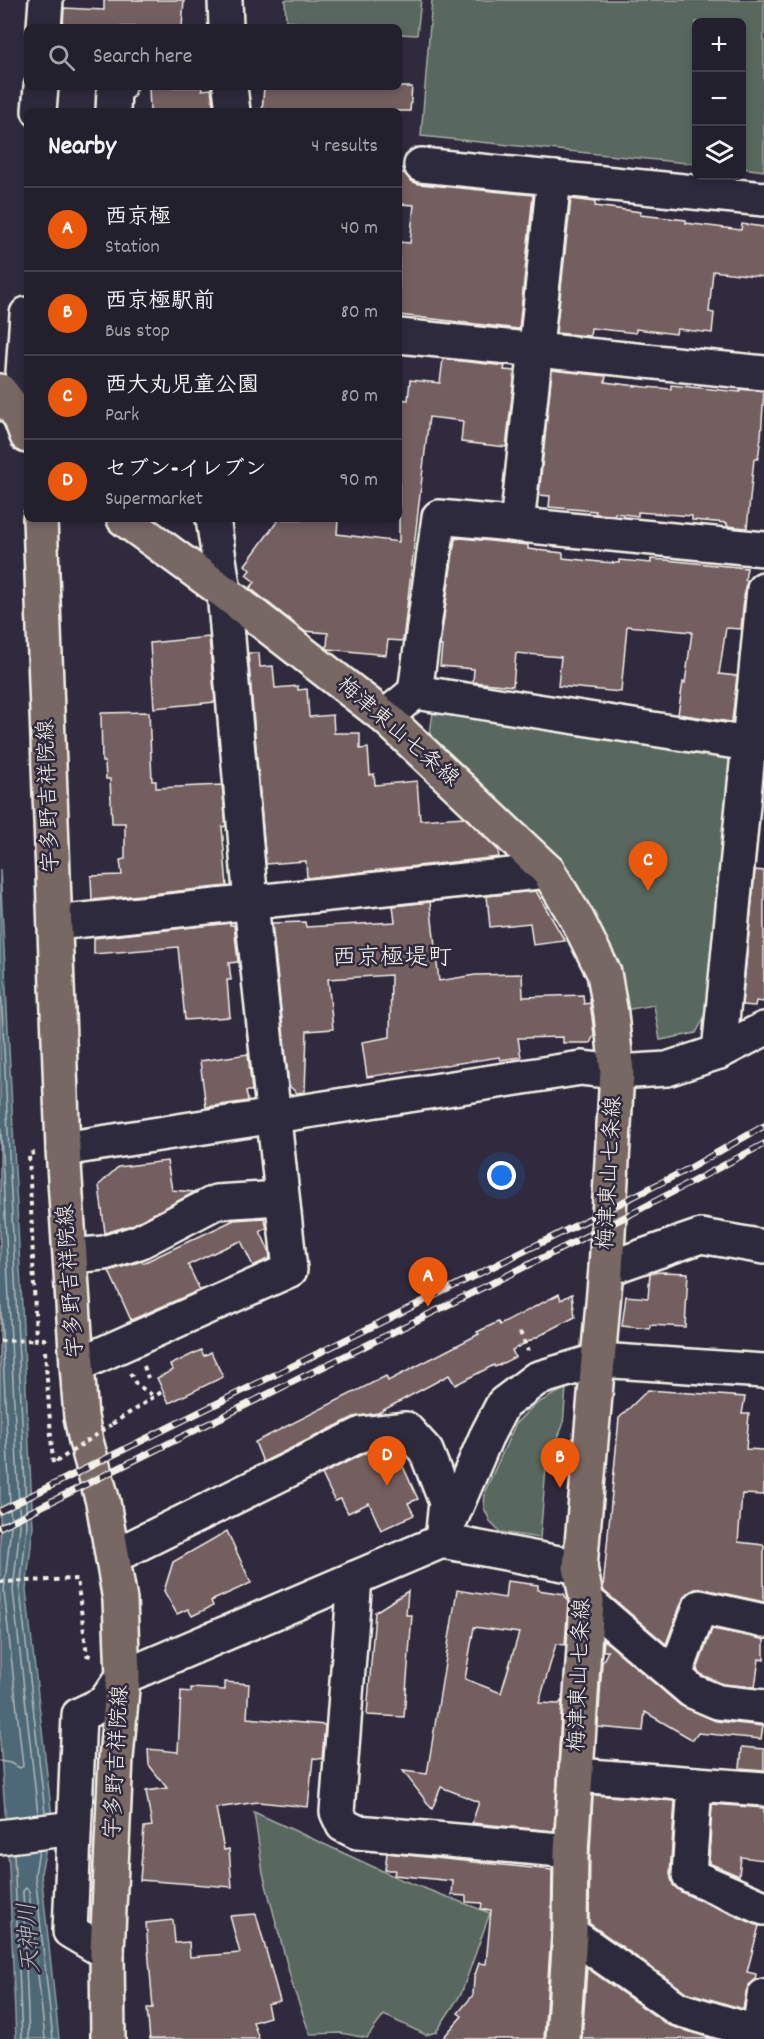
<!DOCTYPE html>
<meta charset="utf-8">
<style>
body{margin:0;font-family:Dekko,"Klee One",sans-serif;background:#2b2836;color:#f1f3f6}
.controls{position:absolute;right:18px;top:18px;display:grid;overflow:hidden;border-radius:9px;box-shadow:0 3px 9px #0003}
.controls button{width:54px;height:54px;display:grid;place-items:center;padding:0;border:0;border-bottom:2px solid #403e4a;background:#23202e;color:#f1f3f6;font:30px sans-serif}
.you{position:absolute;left:502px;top:1176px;width:21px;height:21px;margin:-15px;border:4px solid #fff;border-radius:50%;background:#1a73e8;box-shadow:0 0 0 9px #1a73e833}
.badge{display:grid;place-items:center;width:39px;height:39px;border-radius:50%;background:#ea580c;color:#fff;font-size:20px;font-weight:700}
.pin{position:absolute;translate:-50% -50px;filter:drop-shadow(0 2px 3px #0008)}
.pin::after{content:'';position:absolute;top:32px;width:21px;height:18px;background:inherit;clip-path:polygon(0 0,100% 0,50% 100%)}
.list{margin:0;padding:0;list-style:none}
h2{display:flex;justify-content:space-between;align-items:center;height:78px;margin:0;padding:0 24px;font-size:26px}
h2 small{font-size:20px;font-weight:400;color:#a3a3aa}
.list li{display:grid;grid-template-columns:39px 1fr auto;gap:18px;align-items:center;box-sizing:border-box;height:84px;padding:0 24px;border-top:2px solid #403e4a}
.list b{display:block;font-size:22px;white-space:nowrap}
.list p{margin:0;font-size:20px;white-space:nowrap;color:#a3a3aa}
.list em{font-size:20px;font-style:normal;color:#a3a3aa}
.icon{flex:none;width:33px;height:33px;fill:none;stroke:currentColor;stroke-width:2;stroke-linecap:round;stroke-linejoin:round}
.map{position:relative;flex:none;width:764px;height:2039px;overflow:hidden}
.search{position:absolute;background:#23202e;box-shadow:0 3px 9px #0003;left:24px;top:24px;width:378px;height:66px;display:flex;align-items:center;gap:15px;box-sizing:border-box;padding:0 21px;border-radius:9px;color:#a3a3aa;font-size:22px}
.panel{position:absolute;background:#23202e;box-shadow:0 3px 9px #0003;left:24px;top:108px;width:378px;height:414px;border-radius:9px}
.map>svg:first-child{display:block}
.green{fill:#58685f;stroke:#a6aca4;stroke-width:1.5}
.water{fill:#4d6776;stroke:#909ea4;stroke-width:1.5}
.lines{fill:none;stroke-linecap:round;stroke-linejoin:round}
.shore{stroke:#b1baba;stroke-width:1.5}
.building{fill:#735f60;stroke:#f4f1e8;stroke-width:1.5;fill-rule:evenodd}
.minor-casing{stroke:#f4f1e8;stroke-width:38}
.major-casing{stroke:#f4f1e8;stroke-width:38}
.path{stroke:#f4f1e8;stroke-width:4;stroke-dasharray:4.5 4.5;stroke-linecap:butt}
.minor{stroke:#2f2a3d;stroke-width:33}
.major{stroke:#776864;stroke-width:33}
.rail-casing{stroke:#f4f1e8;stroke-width:7}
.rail{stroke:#2f2a3d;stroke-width:4.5;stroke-dasharray:14;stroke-linecap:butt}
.path-bridge{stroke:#f4f1e8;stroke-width:4;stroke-dasharray:4.5 4.5;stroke-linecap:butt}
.labels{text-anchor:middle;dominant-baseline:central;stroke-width:5;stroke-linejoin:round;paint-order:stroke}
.street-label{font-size:22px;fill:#f4f1e8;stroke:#2f2a3d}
.neighbourhood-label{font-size:24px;fill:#f4f1e8;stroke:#2f2a3d}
.water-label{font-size:24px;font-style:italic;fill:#b1baba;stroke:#2f2a3d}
</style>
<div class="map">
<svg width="764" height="2039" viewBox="0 0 764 2039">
<rect width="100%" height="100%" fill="#2f2a3d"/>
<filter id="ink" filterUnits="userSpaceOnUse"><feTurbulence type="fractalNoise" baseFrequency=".0167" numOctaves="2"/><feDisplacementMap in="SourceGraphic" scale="12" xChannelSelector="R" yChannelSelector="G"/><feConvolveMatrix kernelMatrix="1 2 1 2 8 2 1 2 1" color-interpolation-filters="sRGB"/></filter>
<g filter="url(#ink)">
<g class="green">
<path d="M285 0H421L417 35 399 34V27H340L286 21Z"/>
<path d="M432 0H764V171L742 168V22H696V164L421 136Z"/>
<path d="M434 706 725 755 734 763 706 1014 696 1033 660 1040 654 1005 625 1010 607 951 441 756 430 733Z"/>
<path d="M566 1388 563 1425 546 1468 540 1538 500 1532 491 1523 484 1508 485 1491 516 1423 534 1405Z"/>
<path d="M254 1812 402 1880 490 1913 461 1994 436 2032 426 2035 384 2015 367 2038 341 2033 310 2034 293 1987 263 1873Z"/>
</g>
<path class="water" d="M0 869 33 1527 26 1590 52 1818 41 1873 59 2039H16L9 1867 0 1741Z"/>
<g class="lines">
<g class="shore">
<path d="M0 967 27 1526 20 1590 45 1813"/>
<path d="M0 1114 20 1526 13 1590 38 1814"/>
<path d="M0 1289 11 1526 4 1591 23 1766 20 1768 10 1763 0 1761"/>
<path d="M39 1850 35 1874 53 2039"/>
<path d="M14 1853 22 2039"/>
<path d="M29 2039 23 1891 26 1888 29 1891 45 2039"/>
</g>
</g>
<g class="building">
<path d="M104 0H184L182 27H63L64 8 104 10Z"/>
<path d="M149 87H202V90L211 89 214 111H150Z"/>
<path d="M264 87H412L410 111H262Z"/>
<path d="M399 172 404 173 411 181 419 184 533 195 519 329 399 315V242L410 243 414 205 399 204Z"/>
<path d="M571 199 595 202V206L641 212 640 215 686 220V223L701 225 741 230 742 224 764 227V277L713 271 709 312 714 313 712 333 677 329 676 334 636 329V333L591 328 590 336 556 333Z"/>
<path d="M443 359 505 366 504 370 515 371 506 447 461 442 463 421 429 417 403 641 388 640 386 655 328 649 327 648 328 633 304 631 250 588 255 582 246 575 250 570 245 565 279 519H338L337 534 399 542V399L408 400 410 380 440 383Z"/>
<path d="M552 370 606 376 605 382 645 387 671 389V385L740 392V389L764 391 761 437 758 459H754L747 528 727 526V523L692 520V516L638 512V516L615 513 614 515 595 514 596 511 549 507 550 496 539 495Z"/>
<path d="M461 538 528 545V549L563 553V558L600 562 619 563V560L651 563V559L665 560 747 568 745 580 748 581 745 587 741 629 726 628 719 674 737 676 732 721 731 722 678 714 683 682 685 683 692 632 627 626 621 692 558 686 561 657 516 653 513 686 473 682 474 669 440 666 442 646 440 645 455 539Z"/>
<path d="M209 637 215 702 154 708 150 643Z"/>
<path d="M248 653H259L260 667 273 666 275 688 298 686V690L307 689 309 717 333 715 334 733H360V749L368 748 370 775 374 774 375 785 417 781 420 820 464 817 498 850 499 857 307 878 306 861 266 864Z"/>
<path d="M149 712 152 781H156V788L222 785 226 826 222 827 227 886 92 900 91 876 122 875 120 860 125 859V823H112L110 779H106L105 762H102L101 713Z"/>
<path d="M755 870 764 871V1002L756 1001 755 1006 742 1005Z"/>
<path d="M536 891 565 941 533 945 530 923 490 927 487 896Z"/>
<path d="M430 902 439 981 475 975 522 974 523 997 583 995 584 1004 590 1003 592 1017 594 1035 590 1043H563V1037L518 1038 521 1057 500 1060 499 1057 367 1077 362 1042 390 1037 391 975 328 979 333 1029 307 1031 305 1092 297 1093 289 1086 272 923 305 922 306 927 395 922 393 906Z"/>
<path d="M230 923V925H234L238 962 229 963 231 980H227L230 1017 185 1020 178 947 94 954V938Z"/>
<path d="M248 1054 252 1091H246L248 1101 206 1107 200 1061Z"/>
<path d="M167 1161 172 1190 195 1192 132 1225 105 1233 99 1185 118 1167Z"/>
<path d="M264 1218 267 1228 260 1231 269 1251 270 1258 253 1266 241 1241 224 1248 188 1265 200 1290 131 1320 109 1271 142 1261 143 1263 234 1220Z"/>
<path d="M663 1272 688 1273 685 1327 650 1325V1329L622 1326 626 1296 648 1298 650 1273Z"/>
<path d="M559 1294 561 1300 572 1294 575 1317 512 1350 515 1357 495 1367 494 1365 455 1385 449 1375 378 1413 354 1417 263 1462 255 1442 386 1376 388 1381 479 1334 477 1332 498 1322 500 1325Z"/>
<path d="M201 1350 204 1356 211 1352 223 1377 169 1403 157 1378 173 1370 170 1365Z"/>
<path d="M648 1390 745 1397 742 1414H749L746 1449 764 1450V1495L742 1494 738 1542 764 1545V1602L704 1589H695L687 1594 682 1601 666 1644 604 1591 603 1588 619 1418Z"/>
<path d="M395 1449 418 1499 408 1503 414 1515 381 1530 369 1503 348 1513 341 1499 335 1501 322 1474 367 1452Z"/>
<path d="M227 1531 251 1583 211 1601 213 1606 192 1616 188 1609 177 1614 164 1591 173 1562Z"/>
<path d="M507 1581 538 1585V1590L564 1594 568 1602 565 1645 556 1644 539 1703 559 1704 562 1700 554 1831 472 1823 479 1802 441 1787 432 1809 403 1771 427 1774 457 1590 505 1598ZM474 1627 519 1633 501 1693 465 1679Z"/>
<path d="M408 1591 406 1615H412L404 1717 367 1715 375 1612Z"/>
<path d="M712 1629 764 1639V1660L759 1659 755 1687 723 1684 702 1675 697 1670Z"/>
<path d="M604 1640 680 1705 716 1721 763 1726 761 1739 698 1733 693 1740 645 1712 643 1731 598 1727 602 1663 608 1651H603Z"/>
<path d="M225 1682 249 1684 247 1718 325 1725 322 1759 313 1758 308 1807 258 1802 216 1808 224 1850 229 1849 232 1887 140 1880 144 1827 152 1826 146 1791 167 1788 149 1765 148 1749 178 1752 181 1691 191 1692V1688L225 1690Z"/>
<path d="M742 1747 764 1749V1770L740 1768Z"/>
<path d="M593 1795 675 1801 670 1874 673 1885 681 1892 759 1926 747 1972 756 1974 755 1980 749 1985 746 1993 743 2009 686 1992 589 1923 590 1852Z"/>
<path d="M712 1804 764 1808V1860L741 1857 739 1876 709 1863Z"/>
<path d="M387 1853 552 1870 551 1932 544 2039H442L462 2016 458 2013 473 1995 474 1978 479 1963 486 1964 491 1910 481 1909 482 1903 466 1902V1896L452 1895 453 1881 394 1875 395 1870H385Z"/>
<path d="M256 1914 280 2001 267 2004 270 2017 253 2022 259 2039H150L147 2008H153L146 1923 173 1920 175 1943 189 1942 190 1957 240 1953 230 1916Z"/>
<path d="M587 1968 668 2025 713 2039H582Z"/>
</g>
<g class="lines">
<g class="minor-casing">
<g id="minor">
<path d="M225 0 226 27"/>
<path d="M44 27 46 0"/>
<path d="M230 87 233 111"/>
<path d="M39 111 41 87"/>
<path d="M113 111 114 91 118 87"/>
<path d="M421 165 764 199"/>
<path d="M399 336 764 373"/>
<path d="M20 417 27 314"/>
<path d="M517 525 554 178"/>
<path d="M415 692 749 744H764"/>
<path d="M385 717 415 692 439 517 764 549"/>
<path d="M55 923 548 871"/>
<path d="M719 1052 764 589"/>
<path d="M63 1149 581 1068 617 1072 667 1069 719 1052 764 1029"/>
<path d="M71 1256 104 1253 139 1242 216 1202 281 1198"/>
<path d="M606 1269 701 1236 764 1247"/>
<path d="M77 1365 290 1270 251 903 224 592 213 519"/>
<path d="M447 1528 486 1437 503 1404 536 1379 599 1360 764 1371"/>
<path d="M114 1556 362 1434 406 1429 426 1451 446 1502 442 1541"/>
<path d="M355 1578 337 1812 343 1825 357 1832 571 1851"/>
<path d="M587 1601 692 1691 718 1702 764 1707"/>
<path d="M675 1675 700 1607 764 1621"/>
<path d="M576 1775 764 1789"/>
<path d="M695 1784 689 1875 764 1908"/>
<path d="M0 1837 74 1828"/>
<path d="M570 1933 678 2009 759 2033 764 1996"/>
<path d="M107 1953 70 1931 79 1715 104 1703 123 1677 442 1541 580 1567"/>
</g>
</g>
<g class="major-casing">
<g id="major">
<path d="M0 391 20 417 27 436"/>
<path d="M40 519 63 1149 77 1365 81 1417 86 1441 103 1502 120 1600 123 1677 116 1758 107 1953 108 2039"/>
<path d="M124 519 224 592 385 717 548 871 577 919 604 973 611 1014 617 1072 606 1269 580 1567 587 1601 571 1851 570 1933 563 2039"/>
</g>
</g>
<g class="path">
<path d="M35 1153 29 1154 36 1340 44 1339 45 1341"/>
<path d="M520 1332 528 1351"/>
<path d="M0 1341 36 1340"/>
<path d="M144 1366 148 1378"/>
<path d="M130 1373 136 1384 155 1397"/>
<path d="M112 1424 163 1391"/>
<path d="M0 1582 77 1579 87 1655 93 1657"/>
</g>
<use href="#minor" class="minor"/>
<use href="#major" class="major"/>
<g class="rail-casing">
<g id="rail">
<path d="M0 1511 587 1220 690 1168 764 1126"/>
<path d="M0 1527 631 1214 764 1144"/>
</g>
</g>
<use href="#rail" class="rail"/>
<path class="path-bridge" d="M45 1351 53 1464 111 1425"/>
</g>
</g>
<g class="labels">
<g class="street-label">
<text transform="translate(397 733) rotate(41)">梅津東山七条線</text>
<text transform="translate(50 796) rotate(-92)">宇多野吉祥院線</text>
<text transform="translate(611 1173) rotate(-87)">梅津東山七条線</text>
<text transform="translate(72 1281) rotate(-94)">宇多野吉祥院線</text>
<text transform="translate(581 1675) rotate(-88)">梅津東山七条線</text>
<text transform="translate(118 1762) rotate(-87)">宇多野吉祥院線</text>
</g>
<g class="neighbourhood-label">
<text x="392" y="959">西京極堤町</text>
</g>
<g class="water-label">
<text transform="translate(31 1938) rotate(-94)">天神川</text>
</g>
</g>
</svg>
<div class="controls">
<button>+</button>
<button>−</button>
<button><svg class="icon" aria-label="layers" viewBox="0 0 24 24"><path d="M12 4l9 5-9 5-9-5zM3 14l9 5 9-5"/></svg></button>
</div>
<div class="you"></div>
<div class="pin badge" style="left:428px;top:1307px">A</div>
<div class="pin badge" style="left:560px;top:1488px">B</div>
<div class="pin badge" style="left:648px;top:891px">C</div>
<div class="pin badge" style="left:387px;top:1486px">D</div>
<div class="search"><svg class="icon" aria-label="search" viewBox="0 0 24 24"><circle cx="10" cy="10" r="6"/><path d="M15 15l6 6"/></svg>Search here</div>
<section class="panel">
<h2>Nearby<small>4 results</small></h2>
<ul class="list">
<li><span class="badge">A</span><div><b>西京極</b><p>Station</p></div><em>40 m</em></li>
<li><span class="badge">B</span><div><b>西京極駅前</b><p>Bus stop</p></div><em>80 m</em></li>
<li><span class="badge">C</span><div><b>西大丸児童公園</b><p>Park</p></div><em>80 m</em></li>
<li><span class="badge">D</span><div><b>セブン-イレブン</b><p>Supermarket</p></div><em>90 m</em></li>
</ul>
</section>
</div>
